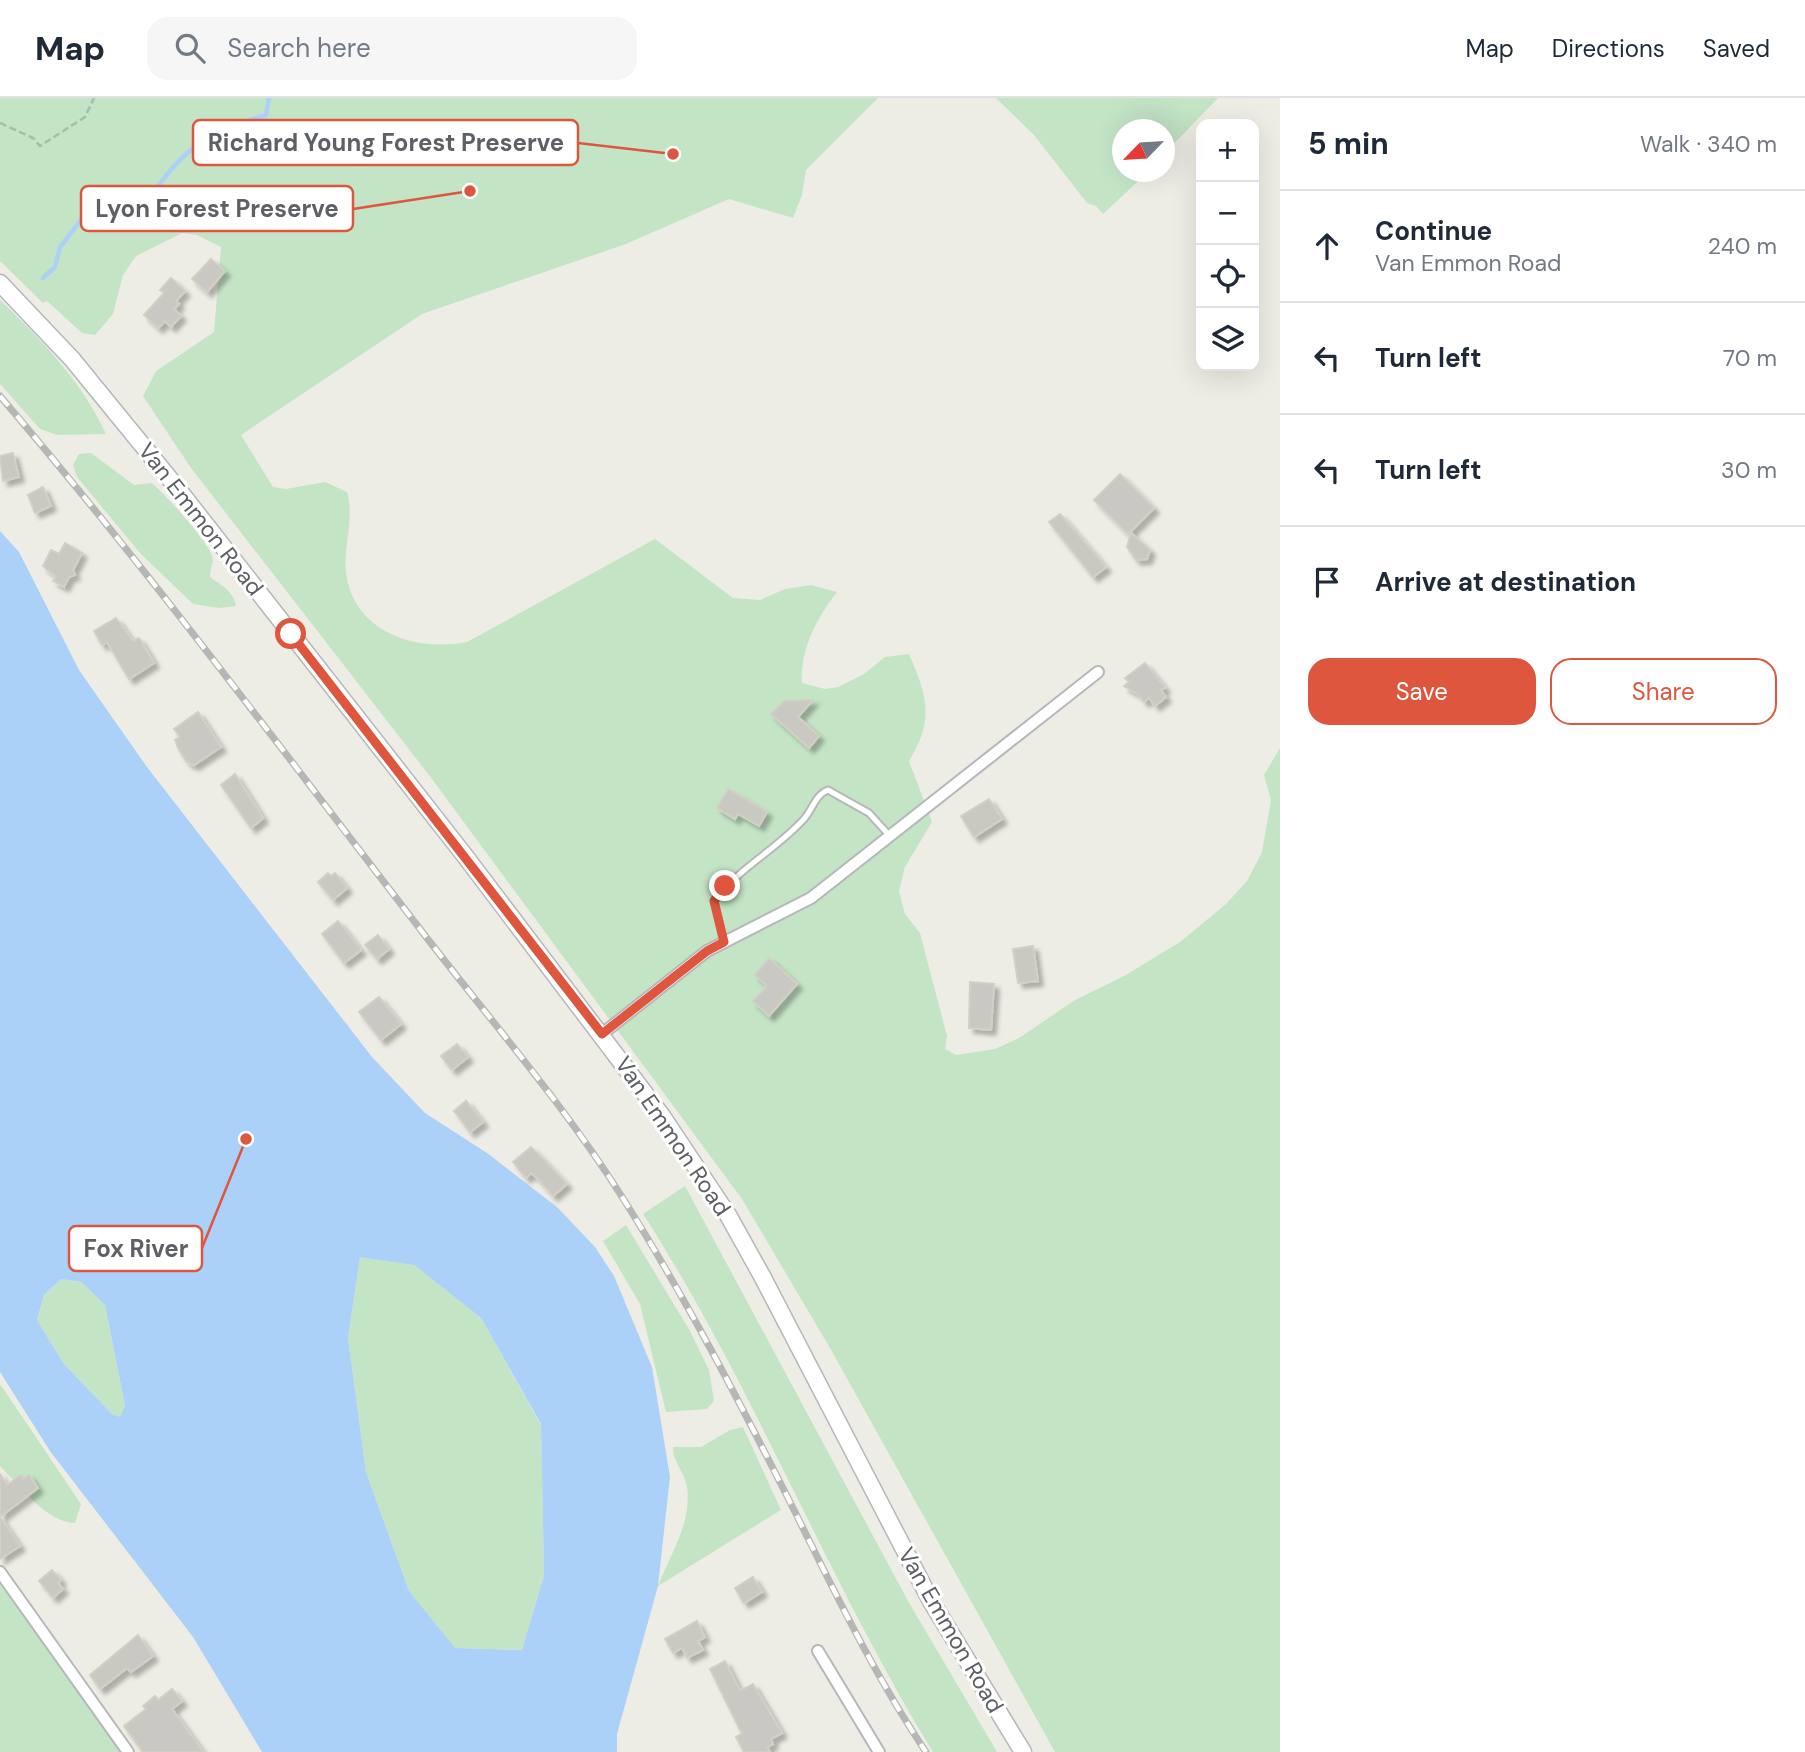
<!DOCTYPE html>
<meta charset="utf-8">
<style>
body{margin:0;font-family:"DM Sans",sans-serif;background:#f6f6f7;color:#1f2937}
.controls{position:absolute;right:21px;top:21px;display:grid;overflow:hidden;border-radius:14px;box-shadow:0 7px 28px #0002}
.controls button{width:63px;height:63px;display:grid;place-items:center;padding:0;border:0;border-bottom:2px solid #e0e1e3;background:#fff;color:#1f2937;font:35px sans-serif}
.compass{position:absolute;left:1112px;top:21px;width:63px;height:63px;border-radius:50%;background:#fff;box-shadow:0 7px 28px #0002;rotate:245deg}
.stop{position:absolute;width:21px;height:21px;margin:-16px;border:5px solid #dd563d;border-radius:50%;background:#fff}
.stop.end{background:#dd563d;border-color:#fff;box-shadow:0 2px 7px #0008}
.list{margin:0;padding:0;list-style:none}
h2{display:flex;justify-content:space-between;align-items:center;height:91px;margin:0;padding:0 28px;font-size:30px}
h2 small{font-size:23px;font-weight:400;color:#747a83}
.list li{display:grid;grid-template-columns:46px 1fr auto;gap:21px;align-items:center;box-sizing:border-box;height:112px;padding:0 28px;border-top:2px solid #e0e1e3}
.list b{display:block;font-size:26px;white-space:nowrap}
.list p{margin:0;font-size:23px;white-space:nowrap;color:#747a83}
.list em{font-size:23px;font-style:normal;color:#747a83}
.actions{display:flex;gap:14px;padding:21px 28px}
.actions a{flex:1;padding:16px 0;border:2px solid #dd563d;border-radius:21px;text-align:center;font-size:24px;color:#dd563d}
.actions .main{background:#dd563d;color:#fff}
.icon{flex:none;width:38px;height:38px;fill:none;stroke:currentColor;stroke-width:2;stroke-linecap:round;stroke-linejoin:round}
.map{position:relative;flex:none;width:1280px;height:1654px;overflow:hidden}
header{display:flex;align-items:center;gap:42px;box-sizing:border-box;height:98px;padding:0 35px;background:#fff;border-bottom:2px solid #e0e1e3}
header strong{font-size:33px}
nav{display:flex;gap:38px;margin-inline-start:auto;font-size:24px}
.search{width:490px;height:63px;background:#f6f6f7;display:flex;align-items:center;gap:18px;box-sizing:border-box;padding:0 24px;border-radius:21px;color:#747a83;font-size:26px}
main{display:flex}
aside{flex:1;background:#fff}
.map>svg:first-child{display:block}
.green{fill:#c4e4c6}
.water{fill:#abd1f9;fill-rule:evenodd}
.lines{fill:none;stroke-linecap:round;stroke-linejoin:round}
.stream{stroke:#abd1f9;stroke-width:4.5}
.building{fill:#cac8c2;stroke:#d3cfc4;stroke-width:2;filter:url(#shadow)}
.lane-casing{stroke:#b5b7bb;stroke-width:9}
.street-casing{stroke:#b5b7bb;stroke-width:14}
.secondary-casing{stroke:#b4b7bc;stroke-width:19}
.path{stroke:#9cc2aa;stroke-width:2.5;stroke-dasharray:7 3.5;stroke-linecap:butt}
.lane{stroke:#fff;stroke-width:5}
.street{stroke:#fff;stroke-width:10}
.secondary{stroke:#fff;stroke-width:16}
.rail-casing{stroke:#b5b6b6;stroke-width:7}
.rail{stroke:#fff;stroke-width:4.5;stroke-dasharray:13;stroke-linecap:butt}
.route{stroke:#dd563d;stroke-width:9}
.labels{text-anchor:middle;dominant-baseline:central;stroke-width:6;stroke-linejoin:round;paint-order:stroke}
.street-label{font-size:23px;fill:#5d6065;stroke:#fff}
.leader{fill:none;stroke:#dd563d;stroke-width:2.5}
.callout-dot{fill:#dd563d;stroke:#fff;stroke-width:2.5}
.callout{fill:#fff;stroke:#dd563d;stroke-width:2.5}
.callout-label{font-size:24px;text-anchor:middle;font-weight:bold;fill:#5d6065}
</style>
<header>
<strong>Map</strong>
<div class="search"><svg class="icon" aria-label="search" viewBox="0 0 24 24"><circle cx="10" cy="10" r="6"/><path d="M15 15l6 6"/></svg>Search here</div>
<nav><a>Map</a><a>Directions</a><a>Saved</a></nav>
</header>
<main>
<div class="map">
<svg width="1280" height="1654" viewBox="0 0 1280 1654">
<defs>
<filter id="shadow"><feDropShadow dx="5" dy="5" stdDeviation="2" flood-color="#0004"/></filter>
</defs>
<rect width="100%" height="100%" fill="#eeede5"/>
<g class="green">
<path d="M0 0H878L806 72 802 97 793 120 729 101 626 146 422 216 241 337 273 389 286 391 325 384 347 394C355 420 343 448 346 475 354 535 416 554 467 544L655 441 733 500 760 502 785 491 811 487 837 494C817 520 800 551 802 585L825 591 838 589 864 576 885 559 909 556C927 598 935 621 909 663L932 724 905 769 899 793 905 816 920 835 947 938 945 951 956 957 995 951 1019 940 1075 902 1124 878 1180 844 1226 806 1247 783 1262 754 1271 702 1264 677 1280 650V1654H1055L830 1250 742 1101 432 681 191 370 143 298 156 273 214 234 221 149 197 137 182 135 136 158 123 177 113 216 95 237 82 235 47 203 43 205 0 163Z"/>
<path d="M996 0H1218L1165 55 1164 32H1122V74H1148L1103 116 1096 108 1087 105 1034 37Z"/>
<path d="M0 202C41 241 82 284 106 336L57 337 40 331 0 286Z"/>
<path d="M91 355 134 387 152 385C164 396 214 448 213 463 212 468 210 472 210 479 222 488 233 492 236 508L219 510 193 506 140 455 77 379 73 367 79 356Z"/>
<path d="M685 1088 908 1503 997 1654H933C826 1480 754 1288 643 1116Z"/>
<path d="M626 1127 690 1233 709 1272 714 1303 707 1311 666 1314 640 1206 603 1143Z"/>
<path d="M360 1158 414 1167 481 1220 541 1327 544 1477 522 1552 454 1550 409 1493 366 1374 348 1240Z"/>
<path d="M61 1181 81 1184 105 1207 125 1308 121 1320 112 1316 64 1266 37 1222 44 1197Z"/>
<path d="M0 1286 81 1406 75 1425C47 1425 19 1387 0 1368Z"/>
<path d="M743 1329 781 1412 658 1488C670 1457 692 1425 687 1389 685 1375 672 1363 673 1349H701L730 1332Z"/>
<path d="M0 1482 124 1654H0Z"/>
</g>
<path class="water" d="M0 433 19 454 79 572 147 669 372 959 425 1015 487 1055 557 1109 595 1149 614 1178 652 1269 670 1379 658 1488 617 1636V1654H262L193 1539 50 1353 0 1274ZM360 1159 414 1167 481 1220 541 1326 544 1477 522 1552 455 1550 409 1493 366 1374 348 1240ZM61 1181 81 1184 105 1207 125 1308 120 1319 112 1316 64 1266 37 1222 44 1197Z"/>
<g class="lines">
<path class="stream" d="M43 180 55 169 60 149 92 108 108 112 121 121C154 103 159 81 183 59 206 37 237 26 266 17L269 0"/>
</g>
<g class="building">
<path d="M211 161 225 173 207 194 192 181Z"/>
<path d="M171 180 185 193 176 203 179 206 174 211 181 218 171 229 165 223 158 230 144 217 164 195 160 192Z"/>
<path d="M13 355 19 379 3 383 0 358Z"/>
<path d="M1120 376 1154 410 1128 436 1094 402Z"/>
<path d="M43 389 51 408 35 415 28 397Z"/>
<path d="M1060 416 1106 469 1093 479 1049 424Z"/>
<path d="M1131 435 1150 452 1147 461 1136 462 1127 449Z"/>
<path d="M65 445 82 455 73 472 75 477 69 479 64 489 53 483 56 479 43 468 51 452 59 456Z"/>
<path d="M116 520 133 543 139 540 154 565 129 581 107 544 102 547 94 533Z"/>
<path d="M1145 565 1165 590 1161 592 1166 599 1155 608 1149 600 1144 604 1138 596 1124 588 1129 584 1125 580Z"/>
<path d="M813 602 798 619 819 638 809 650 771 616 784 603Z"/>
<path d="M198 614 221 649 194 667 187 664 179 652 175 642 180 639 174 631Z"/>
<path d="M235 676 263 720 251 730 221 687Z"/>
<path d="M728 691 767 714 759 728 738 716 735 721 717 710Z"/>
<path d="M989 701 1002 721 974 739 961 718Z"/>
<path d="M328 775 331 778 335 775 347 790 333 802 318 784Z"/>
<path d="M338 823 361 852 344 865 322 836Z"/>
<path d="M378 837 389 851 377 861 365 847Z"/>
<path d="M1033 848 1038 883 1018 885 1013 851Z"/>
<path d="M769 860 797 886 769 918 753 903 767 888 755 877Z"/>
<path d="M970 884 994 886 991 932 969 930Z"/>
<path d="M379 899 401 926 381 942 359 914Z"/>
<path d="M457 946 468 959 452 972 441 958Z"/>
<path d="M466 1003 483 1024 470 1034 454 1013Z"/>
<path d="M531 1049 567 1086 553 1098 537 1080 531 1075 526 1080 513 1064Z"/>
<path d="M0 1376 7 1387 21 1377 23 1381 29 1377 38 1390 0 1419 20 1448 0 1461Z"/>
<path d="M52 1472 61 1482 58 1485 63 1491 53 1500 39 1483Z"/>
<path d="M753 1479 762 1494 744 1505 735 1490Z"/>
<path d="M697 1523 705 1539 698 1543 703 1552 687 1560 682 1550 673 1555 665 1541Z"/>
<path d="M138 1537 153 1558 131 1574 127 1570 100 1591 90 1577Z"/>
<path d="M725 1563 740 1593 753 1586 782 1635 771 1641 773 1646 767 1649 770 1654H744L736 1639 742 1636 710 1571Z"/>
<path d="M172 1591 182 1603 172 1611 203 1654H143L124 1628 146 1611 143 1608 155 1598 158 1602Z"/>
</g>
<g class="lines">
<g class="lane-casing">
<path id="lane" d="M724 844 714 803C739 770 777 751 804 721 813 711 815 697 828 692L869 715 889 737"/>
</g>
<g class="street-casing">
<g id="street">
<path d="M602 936 707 853 811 800 1098 574"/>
<path d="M0 1474 128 1654"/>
<path d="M818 1553 879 1654"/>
</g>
</g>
<g class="secondary-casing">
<path id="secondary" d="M0 185 72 261 174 386 465 758 662 1018 728 1117 762 1178 931 1503 1023 1654"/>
</g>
<path class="path" d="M0 25 33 40 40 48 85 19 94 0"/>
<use href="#lane" class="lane"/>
<use href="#street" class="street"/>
<use href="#secondary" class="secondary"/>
<g class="rail-casing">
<path id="rail" d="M0 298C147 470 282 652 420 831 489 921 564 1006 624 1102 685 1199 737 1299 788 1400 831 1486 872 1574 926 1654"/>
</g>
<use href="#rail" class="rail"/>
</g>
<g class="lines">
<path class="route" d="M291 536 602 936 707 853 724 844 714 803 725 788"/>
</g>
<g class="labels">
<g class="street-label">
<text transform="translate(201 421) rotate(52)">Van Emmon Road</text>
<text transform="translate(673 1038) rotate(56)">Van Emmon Road</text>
<text transform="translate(951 1532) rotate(60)">Van Emmon Road</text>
</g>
</g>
<path class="leader" d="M673 56L578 45M470 93L353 111M246 1041L202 1150"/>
<g class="callout-dot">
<circle cx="673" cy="56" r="7"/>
<circle cx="470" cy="93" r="7"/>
<circle cx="246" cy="1041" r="7"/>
</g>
<g class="callout">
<rect x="193" y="22" width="385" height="45" rx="7"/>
<rect x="81" y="88" width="272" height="45" rx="7"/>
<rect x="69" y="1128" width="133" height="45" rx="7"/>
</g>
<g class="callout-label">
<text x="386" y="53">Richard Young Forest Preserve</text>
<text x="217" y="119">Lyon Forest Preserve</text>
<text x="136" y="1159">Fox River</text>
</g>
</svg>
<div class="controls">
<button>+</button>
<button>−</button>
<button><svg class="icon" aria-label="locate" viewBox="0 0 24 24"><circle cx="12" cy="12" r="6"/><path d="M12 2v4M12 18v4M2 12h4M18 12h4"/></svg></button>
<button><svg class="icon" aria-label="layers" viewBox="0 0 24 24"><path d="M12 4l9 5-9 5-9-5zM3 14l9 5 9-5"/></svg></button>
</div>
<svg class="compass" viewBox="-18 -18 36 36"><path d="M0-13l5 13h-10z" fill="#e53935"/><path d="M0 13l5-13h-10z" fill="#747a83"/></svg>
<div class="stop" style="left:291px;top:536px"></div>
<div class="stop end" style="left:725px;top:788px"></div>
</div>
<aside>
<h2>5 min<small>Walk · 340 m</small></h2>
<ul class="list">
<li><svg class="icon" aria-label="ahead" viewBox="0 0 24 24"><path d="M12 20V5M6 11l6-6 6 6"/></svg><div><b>Continue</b><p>Van Emmon Road</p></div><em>240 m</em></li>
<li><svg class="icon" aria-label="left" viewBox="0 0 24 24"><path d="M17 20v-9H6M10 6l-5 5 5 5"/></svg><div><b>Turn left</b></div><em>70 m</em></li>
<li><svg class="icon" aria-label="left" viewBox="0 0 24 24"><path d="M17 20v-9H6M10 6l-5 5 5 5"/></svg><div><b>Turn left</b></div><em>30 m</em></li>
<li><svg class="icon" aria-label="arrive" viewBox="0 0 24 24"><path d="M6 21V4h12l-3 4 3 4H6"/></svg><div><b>Arrive at destination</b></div></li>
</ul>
<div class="actions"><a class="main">Save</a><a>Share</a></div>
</aside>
</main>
